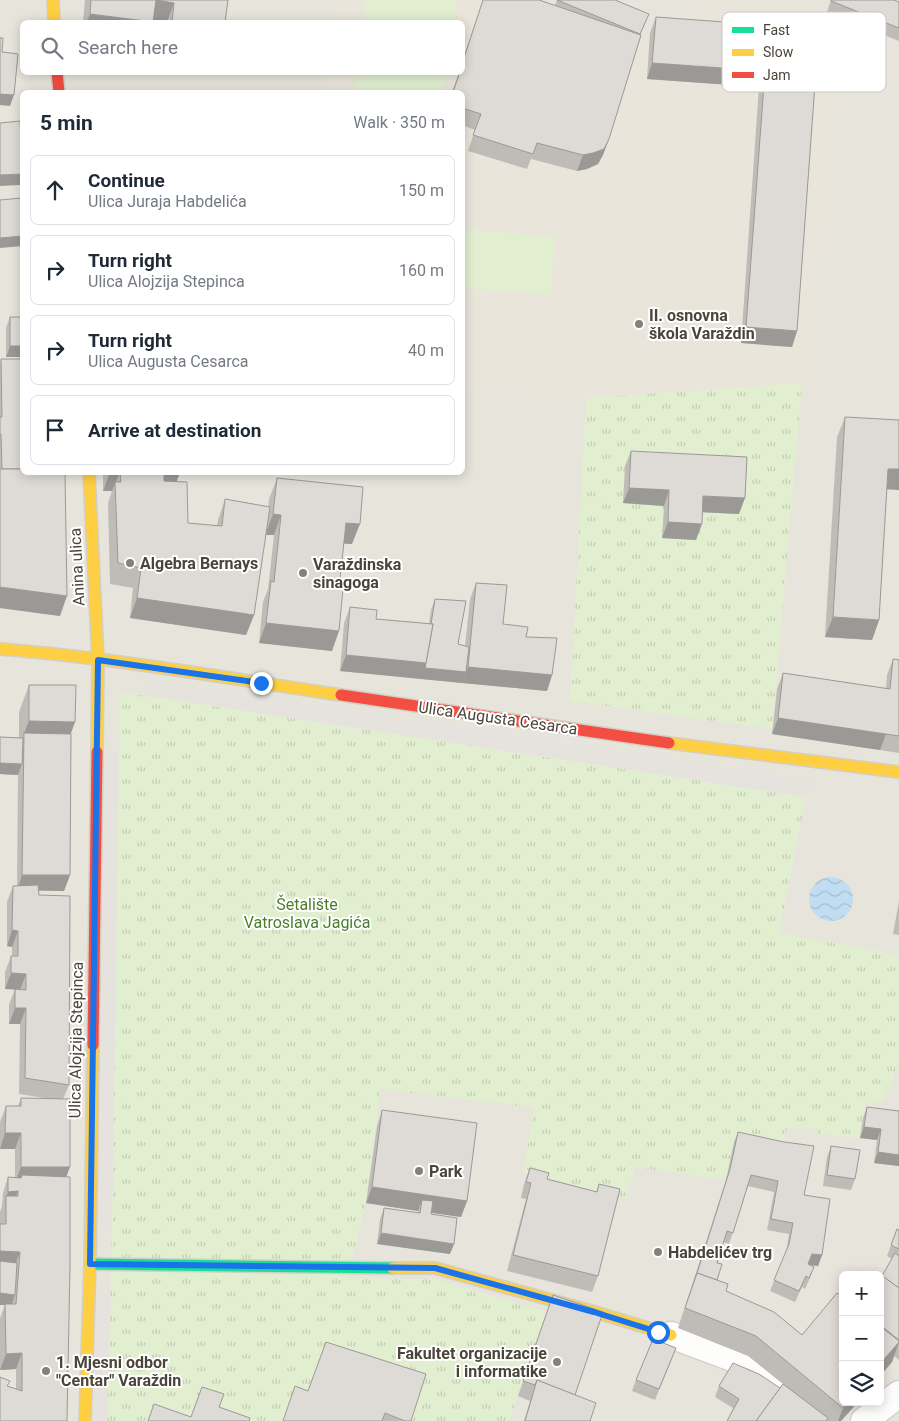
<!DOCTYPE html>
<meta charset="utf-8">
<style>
body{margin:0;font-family:Roboto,sans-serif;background:#f6f6f7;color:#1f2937}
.controls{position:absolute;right:15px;bottom:15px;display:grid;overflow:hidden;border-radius:8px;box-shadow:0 2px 12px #0003}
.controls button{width:45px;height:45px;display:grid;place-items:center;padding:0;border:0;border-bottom:1px solid #e0e1e3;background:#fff;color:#1f2937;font:25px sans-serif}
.stop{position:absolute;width:15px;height:15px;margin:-11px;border:4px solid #1a73e8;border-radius:50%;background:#fff}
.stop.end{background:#1a73e8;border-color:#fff;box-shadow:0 1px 5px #0008}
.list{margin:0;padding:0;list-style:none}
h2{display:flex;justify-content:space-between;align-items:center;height:65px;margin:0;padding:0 20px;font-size:21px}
h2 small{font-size:16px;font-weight:400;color:#747a83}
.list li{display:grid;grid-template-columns:32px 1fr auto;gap:15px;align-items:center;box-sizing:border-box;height:70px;margin:0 10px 10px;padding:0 10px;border:1px solid #e0e1e3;border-radius:8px}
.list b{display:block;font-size:19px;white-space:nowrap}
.list p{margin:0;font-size:16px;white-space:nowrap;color:#747a83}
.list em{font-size:16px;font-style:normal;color:#747a83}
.icon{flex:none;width:28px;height:28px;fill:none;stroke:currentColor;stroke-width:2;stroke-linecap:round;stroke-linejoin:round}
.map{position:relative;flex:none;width:899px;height:1421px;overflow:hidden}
.search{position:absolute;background:#fff;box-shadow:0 2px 12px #0003;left:20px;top:20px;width:445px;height:55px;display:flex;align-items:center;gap:12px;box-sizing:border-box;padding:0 18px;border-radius:8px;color:#747a83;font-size:19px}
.panel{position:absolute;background:#fff;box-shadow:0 2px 12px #0003;left:20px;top:90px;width:445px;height:385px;border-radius:8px}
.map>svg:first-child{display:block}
.residential{fill:#e7e4dc;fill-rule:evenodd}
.education{fill:#eae5da}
.grass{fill:url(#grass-tufts)}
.pitch{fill:#e1eecf}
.parking{fill:#e6e3df}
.water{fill:url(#water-waves)}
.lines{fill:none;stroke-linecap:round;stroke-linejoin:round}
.street-casing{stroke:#d2d0cb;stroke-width:29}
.fast-casing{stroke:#d3cfc5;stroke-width:14}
.slow-casing{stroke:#d3cfc5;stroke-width:14}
.jam-casing{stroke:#d3cfc5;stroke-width:14}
.street{stroke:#fdfdfc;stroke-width:26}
.fast{stroke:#16e098;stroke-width:11}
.slow{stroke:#ffcf43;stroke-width:11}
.jam{stroke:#f24e42;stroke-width:11}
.wall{fill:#bfbcb8}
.shaded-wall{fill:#9b9996}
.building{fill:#dedbd6;stroke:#9b9996}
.route{stroke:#1a73e8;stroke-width:6}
.poi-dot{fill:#868178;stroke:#fff;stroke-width:2}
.labels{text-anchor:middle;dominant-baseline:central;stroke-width:4;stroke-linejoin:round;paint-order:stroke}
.poi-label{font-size:16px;font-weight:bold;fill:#4b4439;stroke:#fff;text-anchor:start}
.street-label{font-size:16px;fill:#4b4439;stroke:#fff}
.park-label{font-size:16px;fill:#4a7f2a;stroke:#fff}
.key{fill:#fff;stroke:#c9c7c4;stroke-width:1}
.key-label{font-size:14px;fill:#4b4439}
</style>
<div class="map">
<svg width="899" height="1421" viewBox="0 0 899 1421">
<defs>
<pattern id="grass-tufts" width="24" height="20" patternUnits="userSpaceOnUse" patternTransform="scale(1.25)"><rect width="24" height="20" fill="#e1eecf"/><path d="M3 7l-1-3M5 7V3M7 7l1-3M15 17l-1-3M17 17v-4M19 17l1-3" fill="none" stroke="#c3cdb2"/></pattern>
<pattern id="water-waves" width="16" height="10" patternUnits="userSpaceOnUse" patternTransform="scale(1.25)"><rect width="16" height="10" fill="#c0ddf1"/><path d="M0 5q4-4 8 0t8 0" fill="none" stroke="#a6bfcf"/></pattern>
</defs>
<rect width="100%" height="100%" fill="#f4f2ee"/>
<path class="residential" d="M0 0H899V1421H0ZM22 22H462V72H22ZM22 92H462V472H22ZM843 1275H880V1402H843Z"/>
<path class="education" d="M339 0H500L639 47 650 27 694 8 707 0H821L814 14 847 29 821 266 811 384 802 383 777 689 772 729 570 701 586 399 463 388 462 92H297L323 90 326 73 462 72V22H335Z"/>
<g class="grass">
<path d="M802 383 772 729 570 701 586 398Z"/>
<path d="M120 692 806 797 779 933 899 955V1059L890 1087 882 1101 865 1104 860 1138 818 1134V1129L787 1128 781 1153 734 1143 726 1180 635 1167 626 1198 523 1173 534 1108 380 1089 366 1203 347 1278 434 1279 547 1311 509 1421H410L301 1411 283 1421H214L196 1403 190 1421H107L112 1230Z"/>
</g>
<g class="pitch">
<path d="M367 0H457L454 22H363Z"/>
<path d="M356 73V72L446 73 443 92H353Z"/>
<path d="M463 229 555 237 551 295 463 288Z"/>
</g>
<g class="parking">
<path d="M151 681 819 781 806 797 148 695Z"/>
<path d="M119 749 112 1230 90 1228 97 750Z"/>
<path d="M89 1293 111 1295 107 1421H85Z"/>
</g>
<circle class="water" cx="831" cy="899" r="22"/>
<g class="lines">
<g class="street-casing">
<g id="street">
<path d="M671 1335 751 1365 821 1421"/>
<path d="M864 1421 899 1394"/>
</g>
</g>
<g class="fast-casing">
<path id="fast" d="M90 1264 393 1268"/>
</g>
<g class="slow-casing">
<g id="slow">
<path d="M53 0 54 22"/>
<path d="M89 472 98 660 97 752"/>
<path d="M0 649C114 658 227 678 341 695"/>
<path d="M669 743 899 772"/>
<path d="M393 1268H435L595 1312 671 1335"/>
<path d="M85 1421 90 1264 93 1045"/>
</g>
</g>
<g class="jam-casing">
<g id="jam">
<path d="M57 72 59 92"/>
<path d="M341 695 669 743"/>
<path d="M93 1045 97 752"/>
</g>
</g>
<use href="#street" class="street"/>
<use href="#fast" class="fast"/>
<use href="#slow" class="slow"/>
<use href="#jam" class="jam"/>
</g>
<g class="wall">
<path d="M85 0H228L225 22H83Z"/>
<path d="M483 0H539L555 5 557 0 649 14 640 35 603 155 598 164 587 169 577 171 531 159 527 169 468 151 475 130 462 125V92H452L459 72H462V62Z"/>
<path d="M831 0 899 2V41L827 12Z"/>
<path d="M656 17 819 29 797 331 792 347 741 343 759 87 647 79 650 33Z"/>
<path d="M10 317H22L6 357V328Z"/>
<path d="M1 359 60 616 0 608V363Z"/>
<path d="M845 417 887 489 879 620 872 640 825 637 837 437Z"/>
<path d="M631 451 739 514 702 512 696 540 662 538 664 506 623 503 625 466Z"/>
<path d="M103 472H180L177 481 188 523 217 526 218 520 225 499 268 507 269 499 277 478 352 544H344L332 651 259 643 263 602 268 589 274 535H265L254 615 246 635 130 618 133 588 110 584 108 503 112 491H103Z"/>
<path d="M476 583 503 624 526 637 552 675 547 691 340 671 344 623 350 607 376 619 429 624 431 610 435 599 458 644 465 646 470 599Z"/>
<path d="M893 659 899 660V753L880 750 772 734 777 689 783 673 886 689 887 675Z"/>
<path d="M29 685 71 734 70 875 64 891H38L69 1085 63 1099 66 1177 67 1421 8 1386 16 1389V1369L0 1370V1318L5 1305H0V1212L2 1206 3 1193 8 1177 15 1178V1149H0V1122L6 1106H18L21 1098 51 1099 19 1094 20 1024H9V1005L15 989H5V972L11 956H12V947L7 946V902L13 886H17L18 774V775L0 774V737L19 738V712Z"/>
<path d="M899 901V935L893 934Z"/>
<path d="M867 1107 899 1111V1166L874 1163 877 1140 860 1138 863 1118Z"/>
<path d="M382 1110 467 1201 461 1217 431 1213V1214L450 1254 377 1244 380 1219 384 1208 418 1213V1211L366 1203 377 1126Z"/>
<path d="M738 1132 804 1195 822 1255 818 1266 810 1265 814 1267 810 1278 805 1289 802 1287 795 1302 770 1291 786 1252 789 1234 767 1230 774 1192 748 1186 729 1244 723 1242 717 1263V1280L726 1291 843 1402H858L841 1421H727L733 1408 715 1397 719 1386 780 1388 783 1384 748 1356 678 1328 726 1180 734 1142Z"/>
<path d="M831 1146 855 1179 851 1190 823 1186 827 1157Z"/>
<path d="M530 1168 547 1179 596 1192 599 1184 598 1276 592 1292 507 1271 526 1199 521 1198 524 1184Z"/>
<path d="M897 1229 899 1230V1360L894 1356 892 1362 880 1376V1275L882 1276 892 1259 887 1256Z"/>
<path d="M553 1295 575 1395 590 1421H524L530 1401 518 1396Z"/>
<path d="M672 1359 655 1400 632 1391 636 1380Z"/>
<path d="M308 1391 411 1421H283Z"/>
</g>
<g class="shaded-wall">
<path d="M156 0 174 3 167 22H160L149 21Z"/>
<path d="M90 14 150 22H87Z"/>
<path d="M652 63 765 71 759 87 647 79Z"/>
<path d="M0 94 14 95 10 106 0 105Z"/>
<path d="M609 139 603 155 598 164 587 169 577 171 583 155Z"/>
<path d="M22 174V178L20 185 0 186V175Z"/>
<path d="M22 236V246L0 248V238Z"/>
<path d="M746 327 797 331 792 347 741 343Z"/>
<path d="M10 346H22V357H6Z"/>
<path d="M888 469H899V490L881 489Z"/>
<path d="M110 472H120L112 491H103Z"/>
<path d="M163 472H180L174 489H157Z"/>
<path d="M629 488 669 490 664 506 623 503Z"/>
<path d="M703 496 745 498 739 514 697 512Z"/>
<path d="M273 514 281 515 274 535H265Z"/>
<path d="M668 522 702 524 696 540 662 538Z"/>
<path d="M346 523 360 524 352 544 339 543Z"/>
<path d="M0 587 67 596 60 616 0 608Z"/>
<path d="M137 598 254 615 246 635 130 618Z"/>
<path d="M833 617 879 620 872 640 825 637Z"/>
<path d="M266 623 339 631 332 651 259 643Z"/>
<path d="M346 655 426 663 466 672 462 683 340 671Z"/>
<path d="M468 667 552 675 547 691 462 683Z"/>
<path d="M778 718 886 734 880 750 772 734Z"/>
<path d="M29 721 75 722 65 750 24 733Z"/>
<path d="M0 763 22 764 18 775 0 774Z"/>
<path d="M22 875H70L64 891 17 890Z"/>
<path d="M12 930 18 931 12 947 7 946Z"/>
<path d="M11 973 26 974 20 990 5 989Z"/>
<path d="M15 1008H26L20 1024H9Z"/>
<path d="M864 1127 881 1129 877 1140 860 1138Z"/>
<path d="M5 1133H21L15 1149H0Z"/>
<path d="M878 1152 899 1155V1166L874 1163Z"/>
<path d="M21 1167H70L64 1183 21 1178 22 1175 19 1183H15Z"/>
<path d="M372 1187 467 1201 461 1217 420 1211 422 1200 418 1211 366 1203Z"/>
<path d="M18 1191 12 1207 6 1197 8 1192Z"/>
<path d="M381 1233 454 1244 450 1254 377 1244Z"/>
<path d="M0 1251 20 1252 14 1268 0 1267Z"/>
<path d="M812 1254 822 1255 818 1266 808 1265 804 1275Z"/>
<path d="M0 1293 15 1295 11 1306 5 1304V1305H0Z"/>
<path d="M899 1342 892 1362 880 1376V1364Z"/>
<path d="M22 1353 16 1369 0 1370 6 1354Z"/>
<path d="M847 1402H858L841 1421H838L843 1408Z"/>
</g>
<g class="building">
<path d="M91 0H228L225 22H172L174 3 156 0 153 22 90 14Z"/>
<path d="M483 0H539L641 35 609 139 604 149 593 153 583 155 537 143 533 154 473 135 481 114 462 108V92H453L460 72H462V64Z"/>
<path d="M557 0H615L649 14 640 34Z"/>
<path d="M831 0H894L899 2V28L831 1Z"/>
<path d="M656 17 819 29 797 331 746 327 765 71 652 63Z"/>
<path d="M0 38H3L2 52 18 54 14 95 0 94Z"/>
<path d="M20 121 22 153V174L0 175V123Z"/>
<path d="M22 198V236L0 238V200Z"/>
<rect x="10" y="317" width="12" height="29"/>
<path d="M1 359H22V469H2L1 434H0V417H2Z"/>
<path d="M845 417 899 420V469H888L879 620 833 617Z"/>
<path d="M631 451 747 457 745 498 703 496 702 524 668 522 669 490 629 488Z"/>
<path d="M0 469H22V472H65L67 596 0 587Z"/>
<path d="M120 472H164V481L187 482 188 523 222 526 225 499 270 507 254 615 137 598 141 568 118 563 115 482H121Z"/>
<path d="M277 478 363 487 360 524 346 523 339 588 343 589 339 631 266 623 271 581 274 582 281 515 273 514Z"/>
<path d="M476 583 507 585 503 624 528 627 526 637 557 638 552 675 468 667Z"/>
<path d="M435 599 466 601 458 644 469 647 466 672 425 668 426 663 433 624H431Z"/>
<path d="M350 607 377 610 376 619 433 624 426 663 346 655Z"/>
<path d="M893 659 899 660V736L778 718 783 673 890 689Z"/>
<path d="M29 685H76L75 722 29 721Z"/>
<path d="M24 733 71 734 70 875H22Z"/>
<path d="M0 737 23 738 22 764 0 763Z"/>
<path d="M38 885 39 895 70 896 69 1085 25 1078 26 1008H15V989L26 990V974L11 973V956H18V931L12 930 13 886Z"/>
<path d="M21 1098 70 1099V1167H21V1133H5L6 1106H21Z"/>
<path d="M867 1107 899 1111V1155L878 1152 881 1129 864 1127Z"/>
<path d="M382 1110 477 1123 467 1201 372 1187Z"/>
<path d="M738 1132 784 1142 814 1146 804 1195 830 1199 822 1255 812 1254 808 1264 814 1267 809 1278 806 1276 799 1291 774 1280 789 1244 793 1223 771 1219 778 1181 751 1175 733 1233 727 1231 717 1263 722 1264 717 1280 697 1273 694 1283 730 1169Z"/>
<path d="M831 1146 860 1150 855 1179 827 1175Z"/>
<path d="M530 1168 549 1173 547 1179 597 1192 599 1184 620 1189 598 1276 513 1255 531 1183 526 1182Z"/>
<path d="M22 1175 70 1177V1265L67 1421H0V1377L10 1381 7 1386 22 1391V1353L6 1354 5 1304H16L20 1252 0 1251V1224H6V1196H18V1191L8 1192V1177L21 1178Z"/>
<path d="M422 1200 433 1201 431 1214 457 1218 454 1244 381 1233 384 1208 420 1213Z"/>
<path d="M897 1229 899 1230V1249L891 1245Z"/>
<path d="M895 1253 899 1256V1288L882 1276Z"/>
<path d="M0 1261 17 1263 15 1295 0 1293Z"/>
<path d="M697 1273 728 1284 726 1291 774 1312 802 1335 837 1293 843 1297V1402H847L843 1408 756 1336 685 1308Z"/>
<path d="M878 1273 899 1288V1340L880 1325V1275H877Z"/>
<path d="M553 1295 603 1312 575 1395 537 1380 535 1385 523 1381Z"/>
<path d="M880 1326 899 1341V1342L880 1364Z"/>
<path d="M653 1339 676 1348 659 1389 636 1380Z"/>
<path d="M326 1342 426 1374 411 1421H405L385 1413 382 1421H283L295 1386 308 1391Z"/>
<path d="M733 1363 759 1374 780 1388 756 1421H727L739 1399 719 1386Z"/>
<path d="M537 1380 596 1403 590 1421H525Z"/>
<path d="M783 1384 828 1418 826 1421H756Z"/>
<path d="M202 1387 224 1394 219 1407 250 1418 249 1421H148L154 1404 191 1417Z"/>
</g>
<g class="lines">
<path class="route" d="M261 683 98 660 90 1264 435 1268 594 1312 658 1332"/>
</g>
<g class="poi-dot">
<circle cx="639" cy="324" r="5"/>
<circle cx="130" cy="563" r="5"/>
<circle cx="303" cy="573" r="5"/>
<circle cx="419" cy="1171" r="5"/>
<circle cx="658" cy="1252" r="5"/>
<circle cx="557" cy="1362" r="5"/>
<circle cx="46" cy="1371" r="5"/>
</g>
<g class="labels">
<g class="poi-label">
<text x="649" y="315">II. osnovna<tspan x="649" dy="18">škola Varaždin</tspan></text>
<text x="140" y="563">Algebra Bernays</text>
<text x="313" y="564">Varaždinska<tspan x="313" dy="18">sinagoga</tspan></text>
<text x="429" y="1171">Park</text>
<text x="668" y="1252">Habdelićev trg</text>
<text x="547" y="1353" text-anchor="end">Fakultet organizacije<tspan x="547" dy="18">i informatike</tspan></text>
<text x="56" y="1362">1. Mjesni odbor<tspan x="56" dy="18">"Centar" Varaždin</tspan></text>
</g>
<g class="street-label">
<text transform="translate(77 567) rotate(-93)">Anina ulica</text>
<text transform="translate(498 718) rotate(8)">Ulica Augusta Cesarca</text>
<text transform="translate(76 1040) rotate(-89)">Ulica Alojzija Stepinca</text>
</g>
<g class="park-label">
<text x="307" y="904">Šetalište<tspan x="307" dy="18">Vatroslava Jagića</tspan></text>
</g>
</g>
<rect x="722" y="12" width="164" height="80" rx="8" class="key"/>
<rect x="732" y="27" width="22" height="6" fill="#16e098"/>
<rect x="732" y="49" width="22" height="7" fill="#ffcf43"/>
<rect x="732" y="72" width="22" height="6" fill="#f24e42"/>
<g class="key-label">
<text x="763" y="35">Fast</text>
<text x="763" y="57">Slow</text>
<text x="763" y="80">Jam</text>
</g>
</svg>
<div class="controls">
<button>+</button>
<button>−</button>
<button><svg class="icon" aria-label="layers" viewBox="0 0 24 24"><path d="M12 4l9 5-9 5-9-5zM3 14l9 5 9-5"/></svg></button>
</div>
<div class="stop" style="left:658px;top:1332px"></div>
<div class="stop end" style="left:261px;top:683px"></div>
<div class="search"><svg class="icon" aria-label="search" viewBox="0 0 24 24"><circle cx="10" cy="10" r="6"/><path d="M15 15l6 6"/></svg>Search here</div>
<section class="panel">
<h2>5 min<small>Walk · 350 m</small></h2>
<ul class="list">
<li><svg class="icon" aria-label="ahead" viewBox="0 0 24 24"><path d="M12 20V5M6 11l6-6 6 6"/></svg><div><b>Continue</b><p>Ulica Juraja Habdelića</p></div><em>150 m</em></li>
<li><svg class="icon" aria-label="right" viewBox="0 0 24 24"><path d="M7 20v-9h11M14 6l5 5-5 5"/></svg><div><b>Turn right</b><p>Ulica Alojzija Stepinca</p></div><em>160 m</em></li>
<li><svg class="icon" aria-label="right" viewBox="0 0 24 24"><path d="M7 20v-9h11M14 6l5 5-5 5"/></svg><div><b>Turn right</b><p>Ulica Augusta Cesarca</p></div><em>40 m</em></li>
<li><svg class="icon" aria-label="arrive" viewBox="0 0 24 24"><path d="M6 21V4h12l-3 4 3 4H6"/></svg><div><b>Arrive at destination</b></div></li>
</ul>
</section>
</div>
